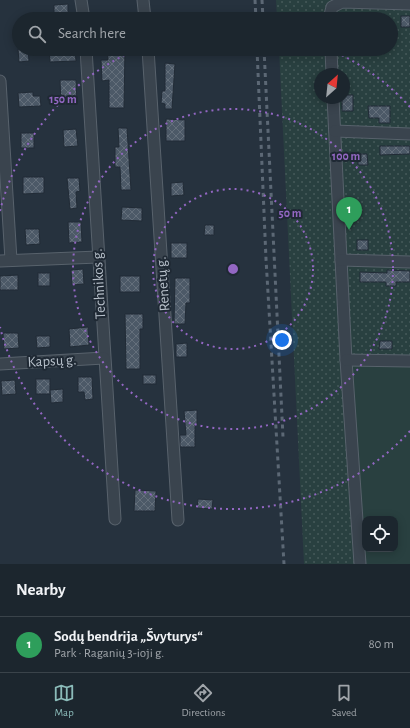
<!DOCTYPE html>
<meta charset="utf-8">
<style>
body{margin:0;font-family:"Alegreya Sans",sans-serif;background:#252e36;color:#f1f3f6}
.controls{position:absolute;right:12px;bottom:12px;display:grid;overflow:hidden;border-radius:8px;box-shadow:0 2px 10px #0003}
.controls button{width:36px;height:36px;display:grid;place-items:center;padding:0;border:0;border-bottom:1px solid #3a434a;background:#1c262e;color:#f1f3f6;font:20px sans-serif}
.compass{position:absolute;left:314px;top:68px;width:36px;height:36px;border-radius:50%;background:#1c262e;box-shadow:0 2px 10px #0003;rotate:27deg}
.you{position:absolute;left:282px;top:340px;width:14px;height:14px;margin:-10px;border:3px solid #fff;border-radius:50%;background:#1a73e8;box-shadow:0 0 0 6px #1a73e833}
.badge{display:grid;place-items:center;width:26px;height:26px;border-radius:50%;background:#8bbbb9;color:#fff;font-size:13px;font-weight:700}
.pin{position:absolute;translate:-50% -33px;filter:drop-shadow(0 1px 2px #0008)}
.pin::after{content:'';position:absolute;top:21px;width:14px;height:12px;background:inherit;clip-path:polygon(0 0,100% 0,50% 100%)}
.list{margin:0;padding:0;list-style:none}
h2{display:flex;justify-content:space-between;align-items:center;height:52px;margin:0;padding:0 16px;font-size:17px}
h2 small{font-size:13px;font-weight:400;color:#a0a5aa}
.list li{display:grid;grid-template-columns:26px 1fr auto;gap:12px;align-items:center;box-sizing:border-box;height:56px;padding:0 16px;border-top:1px solid #3a434a}
.list b{display:block;font-size:15px;white-space:nowrap}
.list p{margin:0;font-size:13px;white-space:nowrap;color:#a0a5aa}
.list em{font-size:13px;font-style:normal;color:#a0a5aa}
.icon{flex:none;width:22px;height:22px;fill:none;stroke:currentColor;stroke-width:2;stroke-linecap:round;stroke-linejoin:round}
.map{position:relative;flex:none;width:410px;height:564px;overflow:hidden}
.search{position:absolute;background:#1c262e;box-shadow:0 2px 10px #0003;left:12px;right:12px;top:12px;height:44px;display:flex;align-items:center;gap:10px;box-sizing:border-box;padding:0 14px;border-radius:22px;color:#a0a5aa;font-size:15px}
.sheet{height:108px;background:#1c262e}
nav{display:flex;justify-content:space-around;align-items:center;box-sizing:border-box;height:56px;border-top:1px solid #3a434a;background:#1c262e;font-size:11px;color:#a0a5aa}
nav a{display:grid;justify-items:center;gap:2px}
nav .on{color:#8bbbb9}
.map>svg:first-child{display:block}
.green{fill:#294040;fill-rule:evenodd}
.garden{fill:url(#garden-dots);fill-rule:evenodd}
.building{fill:url(#building-cross-hatch);stroke:#212b36}
.lines{fill:none;stroke-linecap:round;stroke-linejoin:round}
.minor-casing{stroke:#58626c;stroke-width:13}
.minor{stroke:#3a444e;stroke-width:11}
.rail{stroke:#5c6875;stroke-width:3;stroke-dasharray:4 4;stroke-linecap:butt}
.ring{fill:none;stroke:#9367c3;stroke-width:2;stroke-dasharray:2 4}
.labels{text-anchor:middle;dominant-baseline:central;stroke-width:4;stroke-linejoin:round;paint-order:stroke}
.street-label{font-size:15px;fill:#b6bfc9;stroke:#1f2934}
.centre{fill:#9367c3;stroke:#1f2934;stroke-width:2}
.ring-label{font-size:12px;text-anchor:middle;font-weight:bold;fill:#9367c3;stroke:#1f2934;stroke-width:4;stroke-linejoin:round;paint-order:stroke}
</style>
<div class="map">
<svg width="410" height="564" viewBox="0 0 410 564">
<defs>
<pattern id="garden-dots" width="8" height="8" patternUnits="userSpaceOnUse"><rect width="8" height="8" fill="#294040"/><path d="M2 2h.1M6 6h.1" fill="none" stroke="#465a5a" stroke-width="1.8" stroke-linecap="round"/></pattern>
<pattern id="building-cross-hatch" width="8" height="8" patternUnits="userSpaceOnUse"><rect width="8" height="8" fill="#4c5967"/><path d="M0 0l8 8M0 8l8-8" fill="none" stroke="#646f7b"/></pattern>
</defs>
<rect width="100%" height="100%" fill="#26323e"/>
<path class="green" d="M351 362 410 364V564H366ZM365 519H395V549H365Z"/>
<path class="garden" d="M276 0H410V364L351 362 366 564H304L279 49H391V19H277ZM320 74H344V98H320Z"/>
<g class="building">
<path d="M68 4V18L54 19V5Z"/>
<rect x="401" y="16" width="9" height="11"/>
<path d="M18 49H28L29 61 19 62Z"/>
<path d="M49 49H75L76 61 50 62Z"/>
<path d="M107 49H125L124 108H109V80L102 81 101 60H108Z"/>
<path d="M165 63 175 64 172 109H165V104L161 103 162 91H165Z"/>
<path d="M60 80H76L77 103 61 104Z"/>
<path d="M33 92V96H40L41 106 19 107 18 93Z"/>
<path d="M344 95H353V111H342V98H344Z"/>
<path d="M368 106H390V123H379V118H369Z"/>
<path d="M166 119 185 120V141H166Z"/>
<path d="M118 128H127L131 190H121L120 167H115V147H119Z"/>
<path d="M76 129 78 146 64 147 63 130Z"/>
<rect x="21" y="133" width="13" height="15"/>
<path d="M380 146H410V154L380 155Z"/>
<path d="M358 154H367L368 165H358Z"/>
<path d="M23 177H44V193L23 194Z"/>
<path d="M67 178H79L80 191 76 192 77 208 70 209Z"/>
<path d="M183 182 184 195 171 196V183Z"/>
<path d="M122 207 142 208V221L121 220Z"/>
<path d="M68 222H81L82 242 69 243Z"/>
<path d="M205 225H214V235H204Z"/>
<path d="M25 229H39L40 244 26 245Z"/>
<rect x="357" y="240" width="11" height="10"/>
<rect x="171" y="243" width="16" height="15"/>
<path d="M83 269 84 284 72 285 71 270Z"/>
<path d="M387 270 410 271V282H396V286H386V282H360V272L387 273Z"/>
<rect x="38" y="273" width="12" height="13"/>
<path d="M18 275V290H0V276Z"/>
<rect x="120" y="276" width="20" height="16"/>
<path d="M175 278H190V303H186L185 324H174Z"/>
<path d="M125 314H143V329H140V369H126Z"/>
<path d="M88 327 89 345 70 347 69 329Z"/>
<path d="M3 333H18L19 348 4 349Z"/>
<path d="M36 336H50V347L37 348Z"/>
<path d="M380 341H392V349H379Z"/>
<path d="M187 343V357H176V344Z"/>
<rect x="143" y="375" width="13" height="9"/>
<path d="M78 377H92L93 399 85 400 84 392H78Z"/>
<rect x="36" y="379" width="14" height="15"/>
<path d="M15 380 16 394 2 395 1 381Z"/>
<path d="M63 389V402L51 403 50 390Z"/>
<path d="M197 410V425H195V447H180V435H186L184 411Z"/>
<path d="M135 490 156 491 155 511H134Z"/>
<path d="M198 499 213 500 212 509 197 508Z"/>
</g>
<g class="lines">
<g class="minor-casing">
<g id="minor">
<path d="M81 0 84 19"/>
<path d="M143 0 145 19"/>
<path d="M329 19 332 7 342 2 410 4"/>
<path d="M86 49 115 519"/>
<path d="M148 49 178 520"/>
<path d="M331 49 332 74"/>
<path d="M0 81 11 260"/>
<path d="M333 98 346 360 360 564"/>
<path d="M335 131 410 134"/>
<path d="M341 260 410 262"/>
<path d="M0 261 98 257"/>
<path d="M346 360 410 361"/>
<path d="M0 364 104 358"/>
</g>
</g>
<use href="#minor" class="minor"/>
<g class="rail">
<path d="M255 0 256 19"/>
<path d="M262 0 263 19"/>
<path d="M257 49 266 259 284 564"/>
<path d="M264 49 283 437"/>
</g>
</g>
<g class="ring">
<circle cx="233" cy="269" r="80"/>
<circle cx="233" cy="269" r="160"/>
<path d="M410 431A240 240 0 0 1 0 327M0 211A240 240 0 0 1 135 50M331 50A240 240 0 0 1 410 107"/>
</g>
<g class="labels">
<g class="street-label">
<text transform="translate(99 284) rotate(-93)">Technikos g.</text>
<text transform="translate(163 284) rotate(-94)">Renetų g.</text>
<text transform="translate(52 361) rotate(-3)">Kapsų g.</text>
</g>
</g>
<circle cx="233" cy="269" r="6" class="centre"/>
<g class="ring-label">
<text x="63" y="103">150 m</text>
<text x="346" y="160">100 m</text>
<text x="290" y="217">50 m</text>
</g>
</svg>
<div class="controls">
<button><svg class="icon" aria-label="locate" viewBox="0 0 24 24"><circle cx="12" cy="12" r="6"/><path d="M12 2v4M12 18v4M2 12h4M18 12h4"/></svg></button>
</div>
<svg class="compass" viewBox="-18 -18 36 36"><path d="M0-13l5 13h-10z" fill="#e53935"/><path d="M0 13l5-13h-10z" fill="#a0a5aa"/></svg>
<div class="you"></div>
<div class="pin badge" style="left:349px;top:230px;background:#2e9e5b">1</div>
<div class="search"><svg class="icon" aria-label="search" viewBox="0 0 24 24"><circle cx="10" cy="10" r="6"/><path d="M15 15l6 6"/></svg>Search here</div>
</div>
<section class="sheet">
<h2>Nearby<small></small></h2>
<ul class="list">
<li><span class="badge" style="background:#2e9e5b">1</span><div><b>Sodų bendrija „Švyturys“</b><p>Park · Raganių 3-ioji g.</p></div><em>80 m</em></li>
</ul>
</section>
<nav>
<a class="on"><svg class="icon" aria-label="map" viewBox="0 0 24 24"><path d="M3 6l6-2 6 2 6-2v14l-6 2-6-2-6 2zM9 4v14M15 6v14"/></svg>Map</a>
<a><svg class="icon" aria-label="directions" viewBox="0 0 24 24"><path d="M12 3l9 9-9 9-9-9zM9 14v-3h6M13 9l2 2-2 2"/></svg>Directions</a>
<a><svg class="icon" aria-label="saved" viewBox="0 0 24 24"><path d="M7 4h10v16l-5-4-5 4z"/></svg>Saved</a>
</nav>
